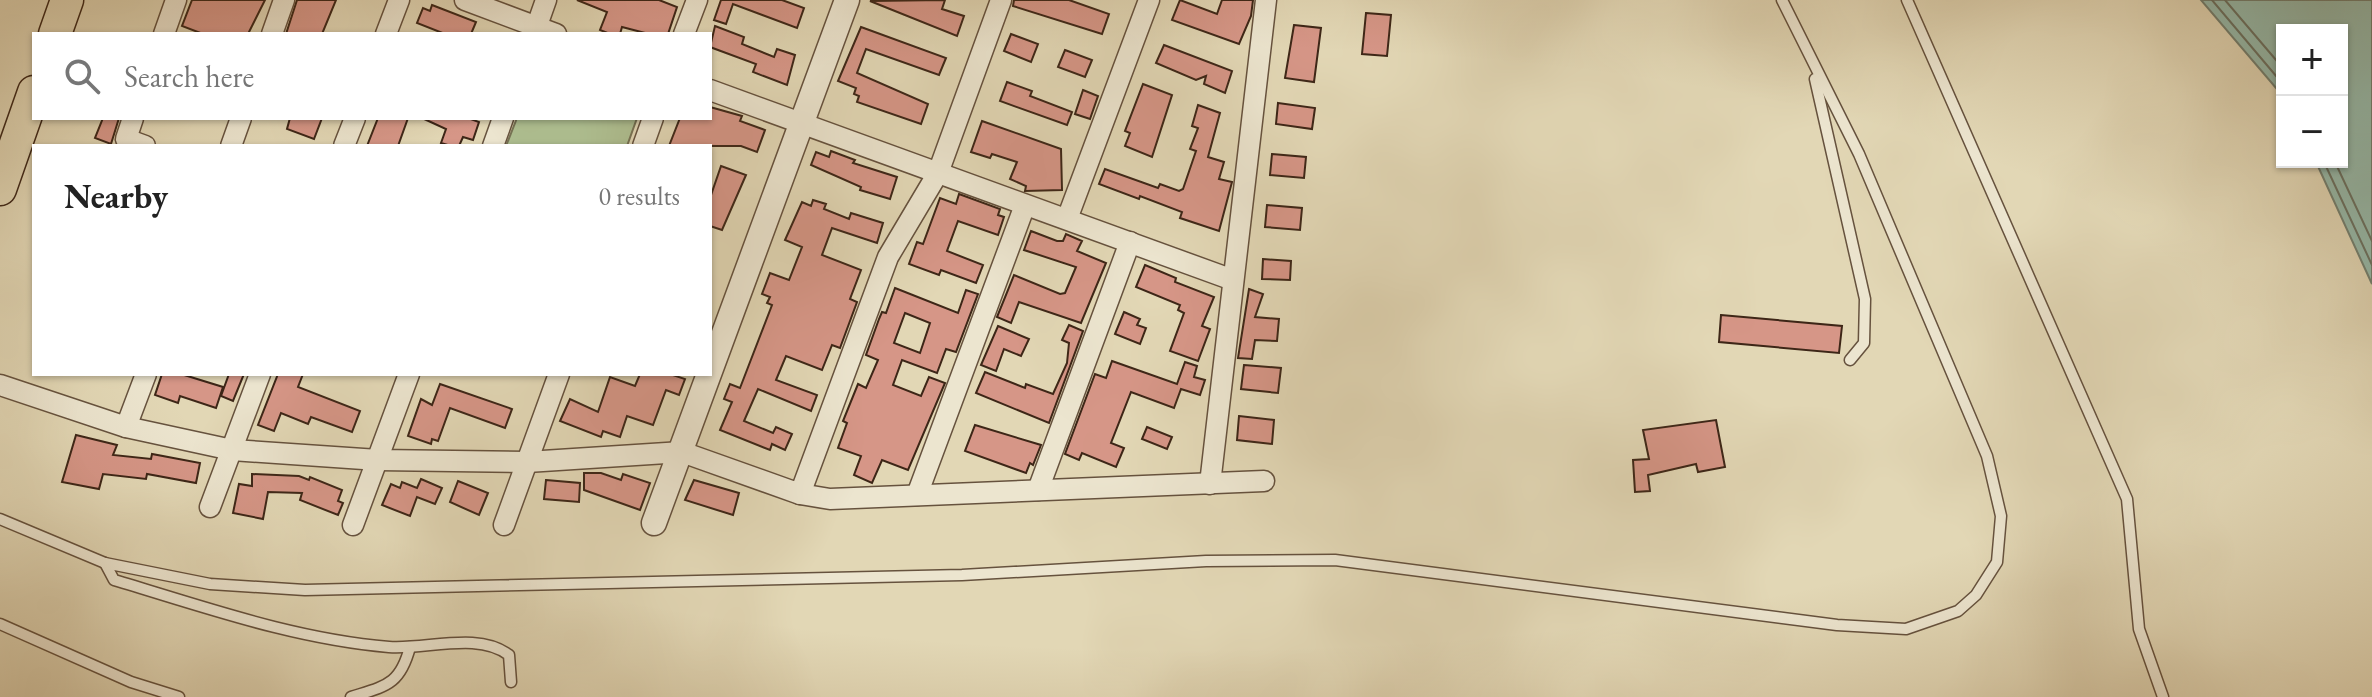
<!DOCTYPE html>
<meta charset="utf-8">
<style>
body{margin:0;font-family:"EB Garamond",serif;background:#f6f6f6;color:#222}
.controls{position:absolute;right:24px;top:24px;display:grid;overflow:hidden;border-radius:0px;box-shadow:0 2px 6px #0004}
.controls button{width:72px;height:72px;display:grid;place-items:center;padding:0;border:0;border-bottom:2px solid #e0e0e0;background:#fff;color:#222;font:40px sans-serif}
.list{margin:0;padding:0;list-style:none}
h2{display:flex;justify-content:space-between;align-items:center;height:104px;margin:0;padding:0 32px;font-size:34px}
h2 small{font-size:26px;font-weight:400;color:#767676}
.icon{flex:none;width:44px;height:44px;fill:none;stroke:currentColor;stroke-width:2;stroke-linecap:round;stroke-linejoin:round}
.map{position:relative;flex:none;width:2372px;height:697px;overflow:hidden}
.search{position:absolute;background:#fff;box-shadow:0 2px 6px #0004;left:32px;top:32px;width:680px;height:88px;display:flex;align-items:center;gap:20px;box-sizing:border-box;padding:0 28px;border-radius:0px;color:#767676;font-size:30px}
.panel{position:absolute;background:#fff;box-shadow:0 2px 6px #0004;left:32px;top:144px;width:680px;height:232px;border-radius:0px}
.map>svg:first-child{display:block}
.green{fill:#aebf91;stroke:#767254;stroke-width:2}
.water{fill:#95baab;stroke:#727f70;stroke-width:2}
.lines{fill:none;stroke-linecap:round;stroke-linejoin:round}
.shore{stroke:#697061;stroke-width:2}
.building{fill:#d69687;stroke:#3d2617;stroke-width:2;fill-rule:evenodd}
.service-casing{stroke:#66523e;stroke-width:13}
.minor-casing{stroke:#66523e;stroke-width:23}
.tertiary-casing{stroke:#66523e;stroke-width:27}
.trunk-casing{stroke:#3d2617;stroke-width:35}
.service{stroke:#ece5cf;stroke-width:10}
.minor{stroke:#ece5cf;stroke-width:20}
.tertiary{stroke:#ece5cf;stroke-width:24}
.trunk{stroke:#e2d7b5;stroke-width:32}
</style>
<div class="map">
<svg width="2372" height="697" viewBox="0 0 2372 697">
<rect width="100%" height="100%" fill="#e2d7b5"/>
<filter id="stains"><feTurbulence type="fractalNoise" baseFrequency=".0025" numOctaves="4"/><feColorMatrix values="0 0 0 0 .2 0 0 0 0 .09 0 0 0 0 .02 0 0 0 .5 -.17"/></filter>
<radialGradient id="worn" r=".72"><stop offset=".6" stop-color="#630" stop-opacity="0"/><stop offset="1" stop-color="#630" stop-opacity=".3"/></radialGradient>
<path class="green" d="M517 118H637L627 146H506Z"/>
<path class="water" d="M2201 0H2372V284L2316 162H2342V30H2282V95Z"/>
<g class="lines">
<g class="shore">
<path d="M2212 0 2282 83"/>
<path d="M2225 0 2282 67"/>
<path d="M2324 162 2372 265"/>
<path d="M2335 162 2372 241"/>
</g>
</g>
<g class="building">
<path d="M192 0H265L248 34H203L182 26Z"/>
<path d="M297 0H336L322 34H286Z"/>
<path d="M577 0H659L677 7 668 34H649L622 27 620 34H610L600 30 607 12Z"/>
<path d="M721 0H782L804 8 797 28 733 4 726 24 714 20Z"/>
<path d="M945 0 942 9 964 16 957 36 870 1Z"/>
<path d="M1014 0H1069L1109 14 1102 34 1013 6Z"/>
<path d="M1180 0 1217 14 1222 0H1253L1251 16 1239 44 1172 20Z"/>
<path d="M432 5 476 22 471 34H445L417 23 423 8 430 11Z"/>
<path d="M1366 13 1391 15 1387 56 1362 54Z"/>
<path d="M1294 25 1321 28 1314 82 1285 78Z"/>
<path d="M715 26 744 37 742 44 774 57 777 49 795 55 787 85 753 72 756 64 710 47Z"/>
<path d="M861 27 946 58 939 75 866 49 857 73 928 104 921 124 857 102 859 96 854 94 856 88 838 81Z"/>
<path d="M1011 34 1038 44 1031 62 1004 51Z"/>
<path d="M1164 45 1232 71 1225 93 1204 84 1206 76 1196 80 1156 63Z"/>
<path d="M1065 50 1092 60 1085 77 1058 67Z"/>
<path d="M1007 82 1032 91 1030 96 1072 112 1067 125 1000 101Z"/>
<path d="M1143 84 1172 95 1152 157 1125 146 1130 133 1125 131Z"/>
<path d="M1083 90 1098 96 1090 119 1075 114Z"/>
<path d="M1278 103 1315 108 1312 129 1276 124Z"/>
<path d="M1198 105 1220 113 1208 157 1224 162 1219 179 1232 182 1219 231 1180 218 1182 212 1140 196 1139 199 1099 184 1105 169 1158 188 1160 184 1179 191 1183 189 1196 151 1190 149 1198 128 1192 126Z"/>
<path d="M710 107 742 116 740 121 765 130 757 152 741 146H669L680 118H710Z"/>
<path d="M103 118H119L111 144 95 138Z"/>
<path d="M290 118H322L314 139 287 129Z"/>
<path d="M378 118H408L398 146H367Z"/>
<path d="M422 118H468L479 122 473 140 463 137 459 146H451L441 143 446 129Z"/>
<path d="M982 121 1061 149 1062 190 1025 191 1026 186 1010 179 1017 162 992 154 990 158 971 152Z"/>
<path d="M831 151 855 160 853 163 897 177 890 199 860 190 861 187 811 165 816 152 829 157Z"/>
<path d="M1272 154 1306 157 1304 178 1270 175Z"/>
<path d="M721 166 746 175 722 230 710 226V198Z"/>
<path d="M959 194 1000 209 998 215 1004 217 998 235 958 221 947 251 983 265 976 283 941 270 939 275 909 264 917 242 923 244 940 198 956 204Z"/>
<path d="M813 200 826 204 824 209 849 219 851 213 883 223 877 243 832 228 822 255 861 270 850 299 857 302 840 348 832 345 822 370 786 356 776 380 817 395 811 411 758 389 744 421 773 433 776 427 792 434 785 450 772 444 770 450 720 430 732 402 724 399 730 384 740 388 772 305 767 303 770 297 762 294 770 273 789 280 802 247 785 240 802 202 811 206Z"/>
<path d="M1267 205 1302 208 1300 230 1265 227Z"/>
<path d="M1031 231 1057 241H1063L1066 234 1082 241 1077 251 1106 263 1081 323 1019 302 1011 323 997 317 1014 275 1060 294 1065 293 1076 267 1024 250Z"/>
<path d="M1263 259 1291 261 1290 280 1262 279Z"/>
<path d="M1145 265 1176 278 1175 282 1214 297 1202 326 1210 329 1198 361 1170 351 1184 313 1178 310 1180 305 1136 287Z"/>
<path d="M895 288 958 313 966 290 978 294 956 352 946 349 937 373 902 360 893 385 921 396 929 377 945 383 908 470 882 460 872 483 854 475 861 456 838 448 847 423 843 421 858 384 866 388 878 360 866 355 879 319 882 312 886 313ZM905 313 930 323 920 353 894 343Z"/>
<path d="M1249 289 1263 294 1255 317 1279 319 1277 341 1255 340 1252 359 1238 358Z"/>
<path d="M1124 312 1140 319 1137 325 1146 328 1140 344 1115 334Z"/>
<path d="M1721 315 1842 326 1839 353 1719 342Z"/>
<path d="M1069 325 1083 331 1049 423 976 393 985 372 1025 388 1026 384 1053 394 1067 363 1069 343 1062 340Z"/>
<path d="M998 326 1029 339 1021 356 1004 349 996 371 981 365Z"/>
<path d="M1112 361 1177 384 1185 362 1197 366 1194 377 1205 380 1200 395 1181 389 1174 408 1131 392 1111 443 1124 448 1116 467 1082 453 1079 460 1065 454 1095 374 1106 378Z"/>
<path d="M1244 365 1281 368 1278 393 1241 389Z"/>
<path d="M162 374H181L223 387 216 408 180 396 178 403 155 395Z"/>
<path d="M229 374H244L233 401 221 396Z"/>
<path d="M278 374H303L298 387 360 411 352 432 311 417 308 424 281 413 274 431 258 425Z"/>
<path d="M640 374H670L685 379 679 395 666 390 653 425 627 416 620 437 603 431 601 437 560 421 570 399 598 412 610 377 635 386Z"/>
<path d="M440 384 512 409 505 428 450 408 438 441 432 439 431 444 408 436 421 399 432 405Z"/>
<path d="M1239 416 1274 420 1272 444 1237 440Z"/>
<path d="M1716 420 1725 467 1698 472 1696 464 1648 475 1650 491 1635 492 1633 460 1649 459 1643 430Z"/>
<path d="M975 425 1041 445 1033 465 1030 463 1026 473 965 451Z"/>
<path d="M1147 427 1172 437 1167 449 1142 439Z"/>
<path d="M76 435 117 445 113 455 151 459 152 454 200 463 196 483 147 474 146 479 103 474 99 489 62 482Z"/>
<path d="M584 473H601L621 480 623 474 650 483 640 510 584 490Z"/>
<path d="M252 474 299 476 309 480 310 477 342 490 338 501 343 503 338 515 300 500 302 493 268 492 263 519 233 513 239 484 252 486Z"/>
<path d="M421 479 442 488 435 504 417 497 410 516 382 505 391 484 400 488 402 482 417 488Z"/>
<path d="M546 480 580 483 579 502 544 499Z"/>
<path d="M694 480 739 493 733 515 685 500Z"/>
<path d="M458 481 488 493 479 515 450 502Z"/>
</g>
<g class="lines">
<g class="service-casing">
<g id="service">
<path d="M1907 0 2127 499 2139 629 2163 697"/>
<path d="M1815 79 1865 299 1864 343 1850 360"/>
<path d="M0 519 105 563 210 584 305 590 962 575 1206 561 1335 560 1837 625 1906 629 1958 611 1976 595 1997 562 2001 516 1987 456 1859 154 1782 0"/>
<path d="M105 563 114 580C205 607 294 639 389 647 426 650 478 631 509 655L511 682"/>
<path d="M0 624 131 682 179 697"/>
<path d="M351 697C386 686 400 685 410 647"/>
</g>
</g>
<g class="minor-casing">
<g id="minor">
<path d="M465 0 556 34"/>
<path d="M164 34 176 0"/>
<path d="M272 34 284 0"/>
<path d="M386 34 399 0"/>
<path d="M534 34 546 0"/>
<path d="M684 34 697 0"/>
<path d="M710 90 1233 280"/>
<path d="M133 118 126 139 145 146"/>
<path d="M231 146 241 118"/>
<path d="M344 146 355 118"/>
<path d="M493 146 503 118"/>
<path d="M643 146 653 118"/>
<path d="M1067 219 1149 0"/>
<path d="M0 385 126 427 232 450 378 460 527 462 682 452 800 494 830 499 1264 481"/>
<path d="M126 427 146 374"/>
<path d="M1210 484 1266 0"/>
<path d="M1038 490 1130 242"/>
<path d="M800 494 888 257 938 173 1001 0"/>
<path d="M917 495 1025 205"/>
<path d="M210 507 260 374"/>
<path d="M353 525 409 374"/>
<path d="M504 525 559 374"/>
</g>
</g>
<g class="tertiary-casing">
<path id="tertiary" d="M654 523 847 0"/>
</g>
<g class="trunk-casing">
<g id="trunk">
<path d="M55 34 67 0"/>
<path d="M0 189 34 92"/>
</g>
</g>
<use href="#service" class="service"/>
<use href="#minor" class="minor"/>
<use href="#tertiary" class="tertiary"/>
<use href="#trunk" class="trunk"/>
</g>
<rect width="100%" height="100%" filter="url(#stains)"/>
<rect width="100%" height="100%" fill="url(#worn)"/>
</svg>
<div class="controls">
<button>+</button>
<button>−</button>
</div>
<div class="search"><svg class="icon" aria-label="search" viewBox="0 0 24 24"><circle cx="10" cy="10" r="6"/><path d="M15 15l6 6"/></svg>Search here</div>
<section class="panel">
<h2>Nearby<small>0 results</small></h2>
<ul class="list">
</ul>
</section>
</div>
